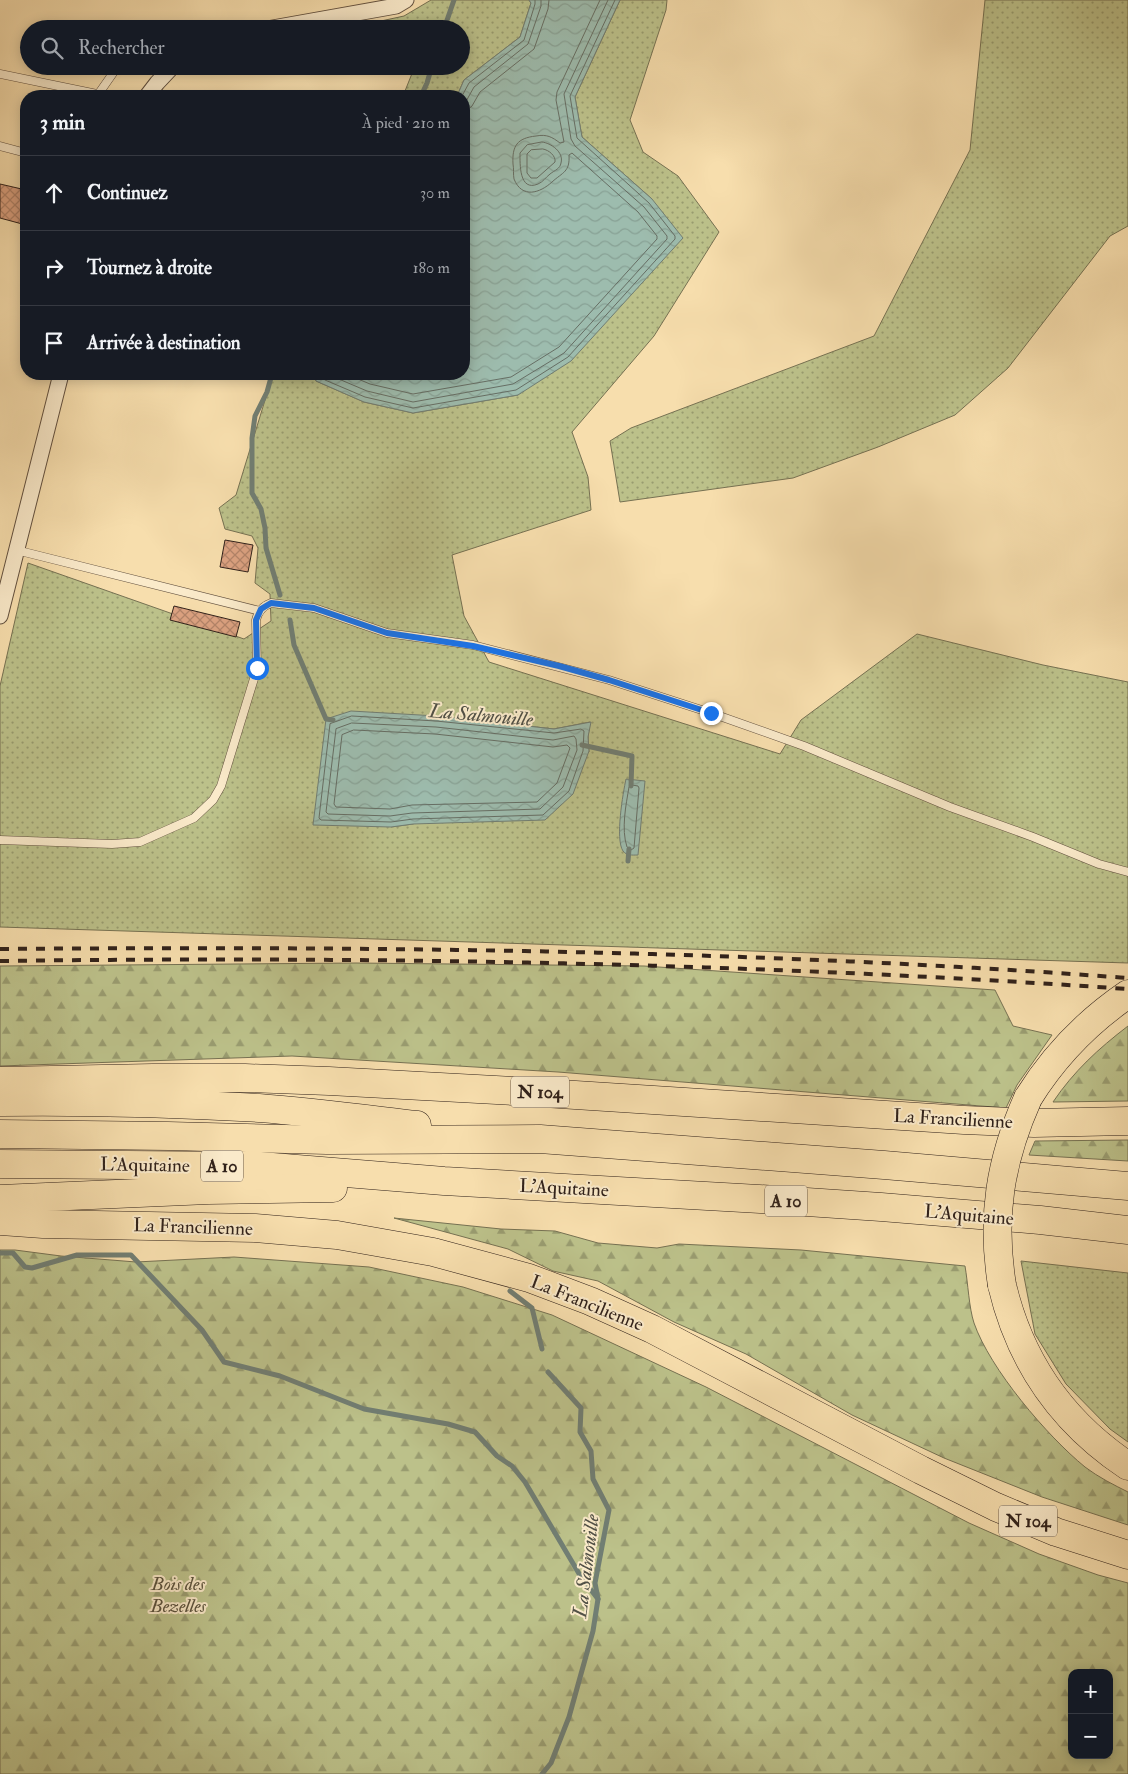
<!DOCTYPE html>
<html lang="fr">
<meta charset="utf-8">
<style>
body{margin:0;font-family:"IM FELL Double Pica",serif;background:#242831;color:#f1f3f6}
.controls{position:absolute;right:15px;bottom:15px;display:grid;overflow:hidden;border-radius:10px;box-shadow:0 2px 12px #0003}
.controls button{width:45px;height:45px;display:grid;place-items:center;padding:0;border:0;border-bottom:1px solid #363941;background:#171b24;color:#f1f3f6;font:25px sans-serif}
.stop{position:absolute;width:15px;height:15px;margin:-11px;border:4px solid #1a73e8;border-radius:50%;background:#fff}
.stop.end{background:#1a73e8;border-color:#fff;box-shadow:0 1px 5px #0008}
.list{margin:0;padding:0;list-style:none}
h2{display:flex;justify-content:space-between;align-items:center;height:65px;margin:0;padding:0 20px;font-size:21px}
h2 small{font-size:16px;font-weight:400;color:#9ea1a6}
.list li{display:grid;grid-template-columns:32px 1fr auto;gap:15px;align-items:center;box-sizing:border-box;height:75px;padding:0 20px;border-top:1px solid #363941}
.list b{display:block;font-size:19px;white-space:nowrap}
.list em{font-size:16px;font-style:normal;color:#9ea1a6}
.icon{flex:none;width:28px;height:28px;fill:none;stroke:currentColor;stroke-width:2;stroke-linecap:round;stroke-linejoin:round}
.map{position:relative;flex:none;width:1128px;height:1774px;overflow:hidden}
.search{position:absolute;background:#171b24;box-shadow:0 2px 12px #0003;left:20px;top:20px;width:450px;height:55px;display:flex;align-items:center;gap:12px;box-sizing:border-box;padding:0 18px;border-radius:28px;color:#9ea1a6;font-size:19px}
.panel{position:absolute;background:#171b24;box-shadow:0 2px 12px #0003;left:20px;top:90px;width:450px;height:290px;border-radius:20px}
.map>svg:first-child{display:block}
.grass{fill:url(#grass-dots);stroke:#767152;fill-rule:evenodd}
.forest{fill:url(#forest-firs);stroke:#767152;fill-rule:evenodd}
.water{fill:url(#water-waves);stroke:#717e73}
.lines{fill:none;stroke-linecap:round;stroke-linejoin:round}
.shore{stroke:#666e64;stroke-width:1}
.stream{stroke:#717e73;stroke-width:5}
.building{fill:url(#building-cross-hatch);stroke:#30211a}
.lane-casing{stroke:#62503f;stroke-width:9}
.street-casing{stroke:#62503f;stroke-width:17}
.highway-casing{stroke:#30211a;stroke-width:29}
.lane{stroke:#faeaca;stroke-width:8}
.street{stroke:#faeaca;stroke-width:15}
.highway{stroke:#f7dead;stroke-width:28}
.rail{stroke:#30211a;stroke-width:4;stroke-dasharray:9 9;stroke-linecap:butt}
.highway-bridge-casing{stroke:#30211a;stroke-width:29;stroke-linecap:butt}
.highway-bridge{stroke:#f7dead;stroke-width:28}
.route{stroke:#1a73e8;stroke-width:6}
.labels{text-anchor:middle;dominant-baseline:central;stroke-width:4;stroke-linejoin:round;paint-order:stroke}
.shield{fill:#faeaca;stroke:#6d5d4f;stroke-width:1}
.shield-label{font-size:18px;font-weight:bold;fill:#30211a}
.street-label{font-size:19px;fill:#30211a;stroke:#faeaca}
.park-label{font-size:19px;font-style:italic;fill:#5a513c;stroke:#faeaca}
.water-label{font-size:20px;font-style:italic;fill:#515046;stroke:#faeaca}
</style>
<div class="map">
<svg width="1128" height="1774" viewBox="0 0 1128 1774">
<defs>
<pattern id="grass-dots" width="8" height="8" patternUnits="userSpaceOnUse" patternTransform="scale(1.25)"><rect width="8" height="8" fill="#bcc18a"/><path d="M2 2h.1M6 6h.1" fill="none" stroke="#999c70" stroke-width="1.8" stroke-linecap="round"/></pattern>
<pattern id="forest-firs" width="22" height="20" patternUnits="userSpaceOnUse" patternTransform="scale(1.25)"><rect width="22" height="20" fill="#bcc18a"/><path d="M5 1l3.5 6h-7zM16 11l3.5 6h-7z" fill="#999c70"/></pattern>
<pattern id="water-waves" width="16" height="10" patternUnits="userSpaceOnUse" patternTransform="scale(1.25)"><rect width="16" height="10" fill="#9dbcae"/><path d="M0 5q4-4 8 0t8 0" fill="none" stroke="#88a195"/></pattern>
<pattern id="building-cross-hatch" width="8" height="8" patternUnits="userSpaceOnUse" patternTransform="scale(1.25)"><rect width="8" height="8" fill="#dca281"/><path d="M0 0l8 8M0 8l8-8" fill="none" stroke="#b38469"/></pattern>
</defs>
<rect width="100%" height="100%" fill="#f7dead"/>
<filter id="stains"><feTurbulence type="fractalNoise" baseFrequency=".004" numOctaves="4"/><feColorMatrix values="0 0 0 0 .2 0 0 0 0 .09 0 0 0 0 .02 0 0 0 .5 -.17"/></filter>
<radialGradient id="worn" r=".72"><stop offset=".6" stop-color="#630" stop-opacity="0"/><stop offset="1" stop-color="#630" stop-opacity=".3"/></radialGradient>
<g class="grass">
<path d="M431 0H529L531 3 520 37 464 80 457 96H403L415 66H461V29H430V27L344 29 404 16Z"/>
<path d="M620 0H667L666 10 630 120 643 152 678 176 719 232 654 336 572 432 588 477 591 510 452 555 464 616 489 662 780 754 801 720 917 634 1043 665 1128 682V963L0 927V686L28 563 244 639 271 621 270 594 255 583 258 548 252 536 225 529 219 508 236 495 273 374H314L316 381 364 402 413 413 518 395 652 199 582 137 575 97ZM437 716 554 729 590 722 588 737 589 752 413 824 391 827Z"/>
<path d="M985 0H1128V226L1110 236 1008 368 955 415 878 447 793 478 620 502 610 441 631 428 874 336 970 150Z"/>
<path d="M1021 1261 1128 1273V1442L1110 1429 1066 1384 1035 1334Z"/>
</g>
<g class="forest">
<path d="M356 963 644 966 995 990 1013 1026 1052 1035 1017 1085 1006 1108 558 1072 292 1056 0 1066V966Z"/>
<path d="M1128 1026V1101L1053 1102C1074 1071 1098 1049 1128 1026Z"/>
<path d="M1128 1140V1161L1029 1155 1035 1141Z"/>
<path d="M394 1218 501 1229 555 1231 598 1243 657 1248 679 1244 801 1250 965 1266C968 1283 969 1308 974 1323 990 1369 1047 1436 1085 1467 1098 1477 1114 1485 1128 1492V1525L1042 1497 944 1458 852 1415 746 1354 674 1322 598 1281 553 1271 508 1249Z"/>
<path d="M0 1250H15L61 1256 136 1262 234 1257 369 1267 463 1287 552 1315 706 1387 969 1523 1039 1554 1098 1575 1128 1583V1774H0ZM1072 1673H1109V1755H1072Z"/>
</g>
<g class="water">
<path d="M529 0H620L575 97 582 137 652 199 683 238 571 361 518 395 413 413 364 402 316 381 314 374H464V96H457L464 80 520 37 531 3Z"/>
<path d="M351 711 437 716 554 729 591 722 588 737 589 751 573 794 545 820 413 824 391 827 313 825 326 719Z"/>
<path d="M626 779 645 781 638 855C632 855 627 856 623 851 615 839 623 793 626 779Z"/>
</g>
<g class="lines">
<g class="shore">
<path d="M462 96 469 83 524 40 535 4V0"/>
<path d="M464 105 474 87 528 44 541 6V0"/>
<path d="M464 113 472 106 480 92 534 49 548 9 549 0"/>
<path d="M542 142C551 143 564 152 561 163 560 169 555 170 550 174 546 177 543 182 538 184 519 192 520 164 520 153L527 145Z"/>
<path d="M543 149C549 150 556 156 555 162L537 178H531L527 173V154L531 150Z"/>
<path d="M319 374 321 377 325 380 365 397 413 408 516 390 568 357 675 239V236L649 203 577 138 570 96 615 0"/>
<path d="M327 374 367 391 413 402 513 384 564 353 667 239V236L644 207 575 146 571 139 564 94 608 0"/>
<path d="M346 374 370 384 413 394 511 377 559 347 657 239V236L638 212 572 153 569 155C570 172 563 172 552 182 540 193 522 199 514 179 513 174 514 169 513 164 512 146 517 138 536 136 547 134 552 137 560 143L564 142 556 100 557 92 600 0"/>
<path d="M352 716 436 721 554 733 581 729 584 731 583 751 569 791 543 815 413 819 391 822 321 820 319 818 330 724Z"/>
<path d="M352 723 436 727 553 740 574 736 576 739 577 750 563 787 540 809 412 813 390 816 328 814 326 812 336 729Z"/>
<path d="M354 730 435 734 553 747 567 745 570 748 557 783 537 802 412 805 390 809 336 807 334 804 342 735Z"/>
<path d="M632 785 638 786 639 788 634 848 631 850 627 847C621 829 626 805 629 787Z"/>
</g>
<g class="stream">
<path d="M444 29 454 0"/>
<path d="M421 96 427 83 432 66"/>
<path d="M272 374 267 392 255 416 252 438V493L261 509 265 528 266 548 280 595"/>
<path d="M290 620 294 645 326 719 333 720"/>
<path d="M582 745 632 756 631 786"/>
<path d="M628 861 629 849"/>
<path d="M0 1253H13L25 1267 32 1268 77 1255H131L202 1330 224 1362 280 1376 364 1409 448 1424 475 1432 497 1456 512 1466 525 1482 581 1577 598 1599"/>
<path d="M510 1291 532 1308 542 1349"/>
<path d="M542 1774 551 1763 569 1717 593 1631 598 1599 595 1583 609 1510 593 1479 591 1451 580 1432 581 1408 548 1372"/>
</g>
</g>
<g class="building">
<path d="M0 184 26 190V225L0 218Z"/>
<path d="M225 540 253 545 248 572 220 567Z"/>
<path d="M174 606 240 622 236 637 170 620Z"/>
</g>
<g class="lines">
<g class="lane-casing">
<g id="lane">
<path d="M0 74 97 94"/>
<path d="M97 96 118 66"/>
<path d="M0 146 26 153"/>
<path d="M16 550 260 611"/>
<path d="M0 840 112 844 140 842 194 818 213 800 221 786 257 669 256 620C258 611 263 606 271 603L314 608 387 633 473 645 609 680 711 713 804 746 950 807 1033 837 1099 864 1128 872"/>
</g>
</g>
<g class="street-casing">
<g id="street">
<path d="M267 29 396 6 406 0"/>
<path d="M147 96 157 83 173 66"/>
<path d="M0 616 61 374"/>
</g>
</g>
<g class="highway-casing">
<g id="highway">
<path d="M0 1081 153 1078H245L329 1081 513 1091 964 1120 1034 1123 1128 1121"/>
<path d="M1028 1098C1054 1056 1087 1022 1128 994"/>
<path d="M0 1102C86 1101 172 1103 259 1108 312 1112 365 1119 417 1125"/>
<path d="M0 1134 168 1136 327 1140 540 1139 884 1165 1128 1186"/>
<path d="M0 1164 260 1166 444 1181 777 1200 881 1207 1040 1220 1128 1230"/>
<path d="M0 1199 208 1190 333 1188"/>
<path d="M0 1221 43 1224 255 1228 337 1235 433 1252 529 1278 590 1301 652 1329 921 1470 996 1507 1056 1532 1128 1555"/>
<path d="M1002 1285C1020 1362 1062 1422 1128 1466"/>
</g>
</g>
<use href="#lane" class="lane"/>
<use href="#street" class="street"/>
<use href="#highway" class="highway"/>
<g class="rail">
<path d="M0 949C376 946 753 950 1128 978"/>
<path d="M0 961C376 956 752 963 1128 989"/>
</g>
<g class="highway-bridge-casing">
<path id="highway-bridge" d="M1002 1285C991 1217 1000 1161 1028 1098"/>
</g>
<use href="#highway-bridge" class="highway-bridge"/>
</g>
<g class="lines">
<path class="route" d="M257 668 256 620 261 609 271 603 314 608 387 633 473 646 559 666 609 680 711 713"/>
</g>
<g class="labels">
<g class="shield">
<rect x="511" y="1076.5" width="58" height="31" rx="4"/>
<rect x="201" y="1150.5" width="42" height="31" rx="4"/>
<rect x="765" y="1185.5" width="42" height="31" rx="4"/>
<rect x="999" y="1505.5" width="58" height="31" rx="4"/>
</g>
<g class="shield-label">
<text x="540" y="1092">N 104</text>
<text x="222" y="1166">A 10</text>
<text x="786" y="1201">A 10</text>
<text x="1028" y="1521">N 104</text>
</g>
<g class="street-label">
<text transform="translate(953 1119) rotate(3)">La Francilienne</text>
<text transform="translate(145 1165) rotate(1)">L'Aquitaine</text>
<text transform="translate(564 1188) rotate(3)">L'Aquitaine</text>
<text transform="translate(969 1215) rotate(5)">L'Aquitaine</text>
<text transform="translate(193 1227) rotate(2)">La Francilienne</text>
<text transform="translate(587 1303) rotate(22)">La Francilienne</text>
</g>
<g class="park-label">
<text x="178" y="1584">Bois des<tspan x="178" dy="22">Bezelles</tspan></text>
</g>
<g class="water-label">
<text transform="translate(481 715) rotate(5)">La Salmouille</text>
<text transform="translate(586 1566) rotate(-83)">La Salmouille</text>
</g>
</g>
<rect width="100%" height="100%" filter="url(#stains)"/>
<rect width="100%" height="100%" fill="url(#worn)"/>
</svg>
<div class="controls">
<button>+</button>
<button>−</button>
</div>
<div class="stop" style="left:257px;top:668px"></div>
<div class="stop end" style="left:711px;top:713px"></div>
<div class="search"><svg class="icon" aria-label="search" viewBox="0 0 24 24"><circle cx="10" cy="10" r="6"/><path d="M15 15l6 6"/></svg>Rechercher</div>
<section class="panel">
<h2>3 min<small>À pied · 210 m</small></h2>
<ul class="list">
<li><svg class="icon" aria-label="ahead" viewBox="0 0 24 24"><path d="M12 20V5M6 11l6-6 6 6"/></svg><div><b>Continuez</b></div><em>30 m</em></li>
<li><svg class="icon" aria-label="right" viewBox="0 0 24 24"><path d="M7 20v-9h11M14 6l5 5-5 5"/></svg><div><b>Tournez à droite</b></div><em>180 m</em></li>
<li><svg class="icon" aria-label="arrive" viewBox="0 0 24 24"><path d="M6 21V4h12l-3 4 3 4H6"/></svg><div><b>Arrivée à destination</b></div></li>
</ul>
</section>
</div>
